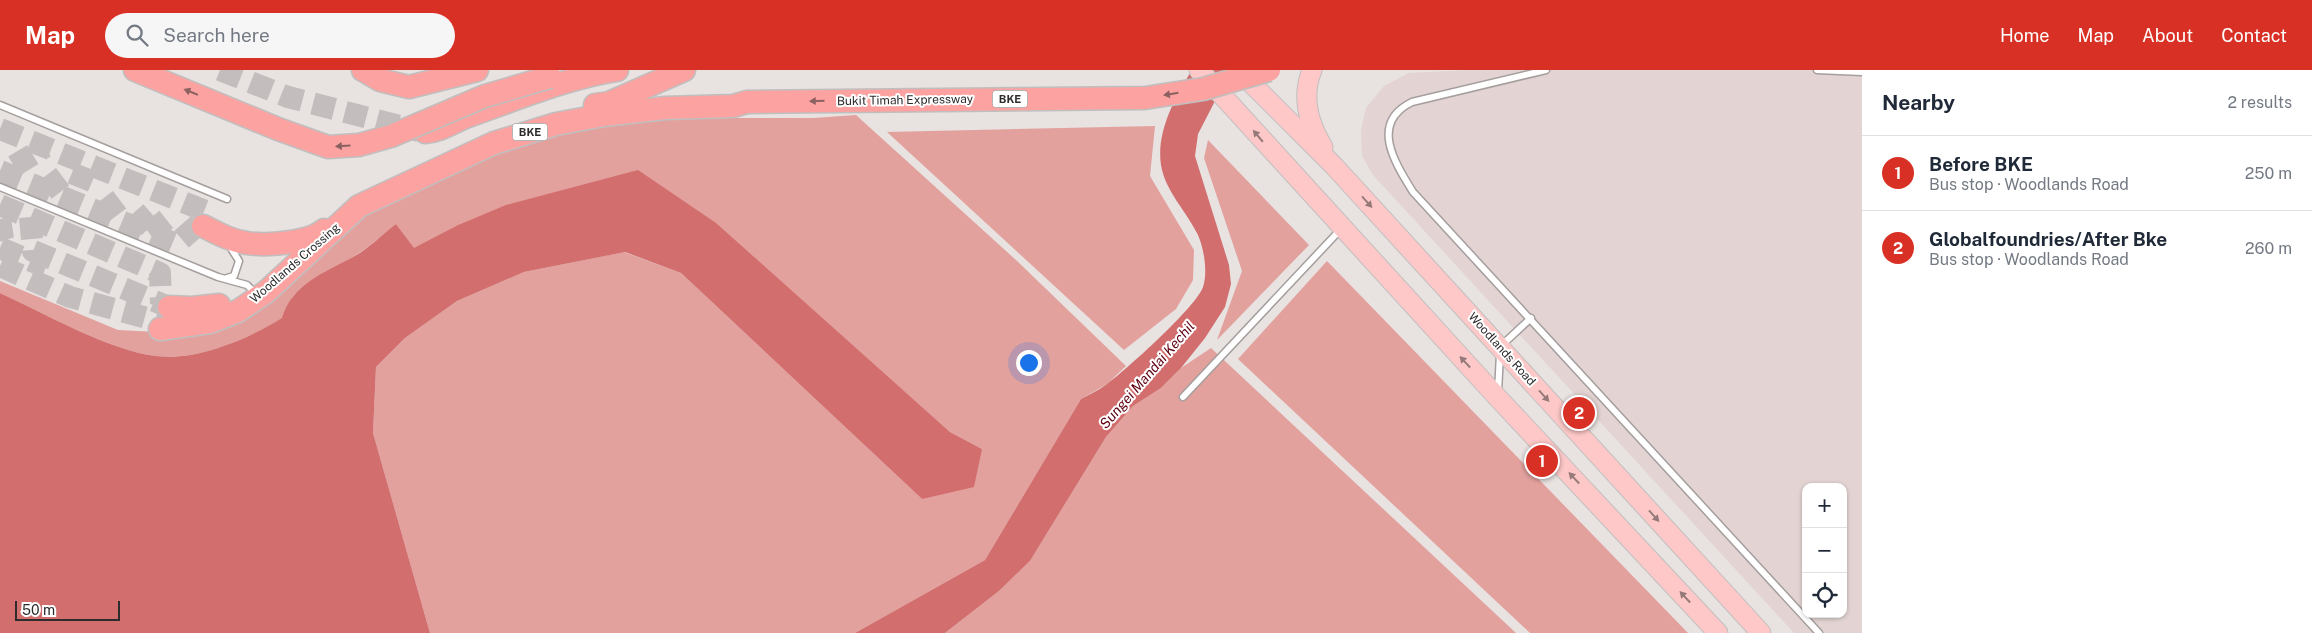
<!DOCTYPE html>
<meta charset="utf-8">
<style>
body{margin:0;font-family:"Public Sans",sans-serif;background:#f6f6f7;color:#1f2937}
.controls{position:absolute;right:15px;bottom:15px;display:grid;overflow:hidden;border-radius:10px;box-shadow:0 1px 4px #0004}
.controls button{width:45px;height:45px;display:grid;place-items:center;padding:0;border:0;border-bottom:1px solid #e0e1e3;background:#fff;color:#1f2937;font:25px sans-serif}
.scale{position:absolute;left:15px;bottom:12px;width:105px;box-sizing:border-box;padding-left:5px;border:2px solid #2d2b2b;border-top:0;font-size:14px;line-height:18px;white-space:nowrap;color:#2d2b2b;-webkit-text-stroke:4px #fff;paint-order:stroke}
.you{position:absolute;left:1028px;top:292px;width:18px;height:18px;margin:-12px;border:4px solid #fff;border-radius:50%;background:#1a73e8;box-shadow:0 0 0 8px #1a73e833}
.badge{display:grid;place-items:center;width:32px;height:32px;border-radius:50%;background:#d93025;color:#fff;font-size:16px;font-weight:700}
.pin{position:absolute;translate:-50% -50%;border:2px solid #fff;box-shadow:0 1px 5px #0006}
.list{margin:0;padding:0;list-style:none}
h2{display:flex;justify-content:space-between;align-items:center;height:65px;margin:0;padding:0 20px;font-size:21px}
h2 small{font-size:16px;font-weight:400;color:#747a83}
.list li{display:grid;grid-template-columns:32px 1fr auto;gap:15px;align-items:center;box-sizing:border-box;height:75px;padding:0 20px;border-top:1px solid #e0e1e3}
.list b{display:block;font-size:19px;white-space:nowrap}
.list p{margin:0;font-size:16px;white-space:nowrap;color:#747a83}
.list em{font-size:16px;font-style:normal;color:#747a83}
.icon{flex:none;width:28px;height:28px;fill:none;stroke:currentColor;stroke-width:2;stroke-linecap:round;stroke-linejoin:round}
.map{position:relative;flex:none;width:1862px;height:563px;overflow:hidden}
header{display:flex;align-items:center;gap:30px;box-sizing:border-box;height:70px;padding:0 25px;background:#d93025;color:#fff}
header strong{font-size:24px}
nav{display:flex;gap:28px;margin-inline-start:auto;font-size:18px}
.search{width:350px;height:45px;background:#f6f6f7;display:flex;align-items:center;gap:12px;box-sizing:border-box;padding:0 18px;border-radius:28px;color:#747a83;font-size:19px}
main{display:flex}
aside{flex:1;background:#fff}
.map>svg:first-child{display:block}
.built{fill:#e3d4d3;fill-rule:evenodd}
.green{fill:#e3a19e}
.water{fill:#d26e6e}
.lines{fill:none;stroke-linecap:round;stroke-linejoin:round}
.highway-tunnel{stroke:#c3bdbd;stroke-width:22;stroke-dasharray:22 11;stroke-linecap:butt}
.lane-casing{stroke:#a49e9d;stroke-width:9}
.primary-casing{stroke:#c0bfbf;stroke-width:21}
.highway-casing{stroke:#c0bfbf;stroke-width:25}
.lane{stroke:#fff;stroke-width:6}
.primary{stroke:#fdc8c7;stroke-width:19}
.highway{stroke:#fca3a1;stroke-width:22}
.highway-bridge-casing{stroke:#c0bfbf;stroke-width:25;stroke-linecap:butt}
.highway-bridge{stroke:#fca3a1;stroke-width:22}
.oneway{fill:#8a6160}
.oneway2{fill:#957a79}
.labels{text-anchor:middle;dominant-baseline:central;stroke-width:4;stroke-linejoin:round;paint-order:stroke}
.shield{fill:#fff;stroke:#6c6b6b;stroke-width:1}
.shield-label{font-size:11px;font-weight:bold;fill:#2d2b2b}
.street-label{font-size:12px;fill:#2d2b2b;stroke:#fff}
.water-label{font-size:14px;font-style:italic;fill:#600011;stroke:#fff}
</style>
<header>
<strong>Map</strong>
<div class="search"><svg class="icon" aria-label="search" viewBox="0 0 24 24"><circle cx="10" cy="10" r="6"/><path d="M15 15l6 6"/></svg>Search here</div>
<nav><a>Home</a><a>Map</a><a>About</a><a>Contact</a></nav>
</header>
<main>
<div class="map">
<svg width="1862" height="563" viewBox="0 0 1862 563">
<rect width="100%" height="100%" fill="#e8e2e1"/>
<path class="built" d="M1469 0H1862V563H1794L1373 105 1362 86 1361 60 1366 38 1384 16 1409 3ZM1806 417H1843V544H1806Z"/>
<g class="green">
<path d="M856 45 1016 190 1126 296 1107 314 1081 329 985 490 855 563H430L373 363 376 297 405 268 457 231 524 202 624 182 681 203 922 429 982 379 950 362 716 154 456 156 414 179 396 154C383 165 370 176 356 185 328 205 292 211 283 248 248 269 198 291 156 286 110 281 44 243 0 223V211L118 260 157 262 211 254 376 136 444 100 561 63 628 53 677 48H813Z"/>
<path d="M1155 56 1150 106 1194 180 1193 210 1176 239 1124 280 887 62Z"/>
<path d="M1208 70 1309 175 1217 270 1242 201 1204 88Z"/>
<path d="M1327 191 1688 563H1530L1238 289Z"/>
<path d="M1211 278 1516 563H945L999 521 1030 491 1106 367 1133 336 1161 318 1181 298Z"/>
</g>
<g class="water">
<path d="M1192 0H1231L1198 64 1195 86 1229 195 1231 214 1225 237 1205 268 1181 298 1161 318 1133 336 1106 367 1030 491 999 521 945 563H855L985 490 1081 329C1090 324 1099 320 1107 314 1126 300 1196 237 1203 217 1208 202 1204 179 1198 165 1187 142 1165 121 1161 95 1156 62 1175 27 1192 0Z"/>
<path d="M638 100 716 153 950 362 982 379 974 417 922 429 681 203 625 182 524 202 457 231 405 268 376 297 373 363 430 563H0V223C44 243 110 281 156 286 197 291 248 269 282 248 292 214 324 203 353 187 368 179 382 165 396 154L414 178 456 156 506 135Z"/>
</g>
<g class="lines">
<g class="highway-tunnel">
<path d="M220 0 288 27 419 61"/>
<path d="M0 59 208 142"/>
<path d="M14 96 45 77"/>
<path d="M0 101 176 174 199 154"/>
<path d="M45 120 69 102 96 113"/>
<path d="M0 135 160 203 161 234"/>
<path d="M102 143 126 125"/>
<path d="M30 147 33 181 169 237"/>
<path d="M0 149 3 169 7 181"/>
<path d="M134 157 157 137"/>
<path d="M149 163 173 144"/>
<path d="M0 178 46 197"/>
<path d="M0 196 70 227 162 252"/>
</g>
<g class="lane-casing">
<g id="lane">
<path d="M1546 0 1412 32C1369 53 1395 93 1413 122L1819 563"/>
<path d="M1817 0 1862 2"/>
<path d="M0 35 227 129"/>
<path d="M0 117 218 207 247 215 254 222"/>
<path d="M227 208 234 206 239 191 229 175"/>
<path d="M1502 275 1531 248"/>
<path d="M1498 322 1500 284"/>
<path d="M1183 327 1341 159"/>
</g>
</g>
<g class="primary-casing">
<g id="primary">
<path d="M1199 0 1498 328 1718 563"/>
<path d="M1238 0 1334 96 1761 563"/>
<path d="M1312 0C1301 27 1309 54 1323 77"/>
</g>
</g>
<g class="highway-casing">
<g id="highway">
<path d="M135 0 278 59 328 77 359 75 391 66"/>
<path d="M363 0 380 10 409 17 477 0"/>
<path d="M595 35 609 33 684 0"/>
<path d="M425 62C442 61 455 50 471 45 519 28 567 8 617 0"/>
<path d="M203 156C217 163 231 171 247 173 266 176 309 173 324 160"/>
<path d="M169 237 192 238 219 235"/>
<path d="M160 259 210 252 238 241 266 222 359 136 494 73 556 54 604 45 665 38 733 36 747 32"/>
</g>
</g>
<use href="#lane" class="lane"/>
<use href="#primary" class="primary"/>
<use href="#highway" class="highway"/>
<g class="highway-bridge-casing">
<g id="highway-bridge">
<path d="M747 32 1145 28 1203 19 1269 0"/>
<path d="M391 66 485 26 550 7"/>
</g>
</g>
<use href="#highway-bridge" class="highway-bridge"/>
</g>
<defs><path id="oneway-solid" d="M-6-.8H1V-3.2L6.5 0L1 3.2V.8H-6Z" transform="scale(1.25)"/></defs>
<g class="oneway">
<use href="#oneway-solid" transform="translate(191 22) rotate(-158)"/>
<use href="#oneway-solid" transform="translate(1171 24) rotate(171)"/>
<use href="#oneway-solid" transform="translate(817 31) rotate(179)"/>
<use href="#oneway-solid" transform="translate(343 76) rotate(177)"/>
</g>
<g class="oneway2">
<use href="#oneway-solid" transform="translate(1258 66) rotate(-130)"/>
<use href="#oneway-solid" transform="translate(1367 132) rotate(48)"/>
<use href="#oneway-solid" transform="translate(1465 292) rotate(-133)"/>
<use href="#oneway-solid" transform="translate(1544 326) rotate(48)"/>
<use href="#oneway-solid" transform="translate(1574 408) rotate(-133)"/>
<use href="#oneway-solid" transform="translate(1654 446) rotate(48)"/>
<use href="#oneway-solid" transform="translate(1685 527) rotate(-133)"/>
</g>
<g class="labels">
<g class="shield">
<rect x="992.5" y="20.5" width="35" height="17" rx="4"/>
<rect x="512.5" y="53.5" width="35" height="17" rx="4"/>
</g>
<g class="shield-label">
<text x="1010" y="29">BKE</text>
<text x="530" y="62">BKE</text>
</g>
<g class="street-label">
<text transform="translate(905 30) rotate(-1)">Bukit Timah Expressway</text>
<text transform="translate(295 193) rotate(-41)">Woodlands Crossing</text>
<text transform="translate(1502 279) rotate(48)">Woodlands Road</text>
</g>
<g class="water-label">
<text transform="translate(1147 305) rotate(-49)">Sungei Mandai Kechil</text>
</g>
</g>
</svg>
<div class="controls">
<button>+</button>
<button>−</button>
<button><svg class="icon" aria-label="locate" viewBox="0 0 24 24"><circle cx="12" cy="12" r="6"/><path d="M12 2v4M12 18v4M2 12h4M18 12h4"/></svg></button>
</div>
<div class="scale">50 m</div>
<div class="you"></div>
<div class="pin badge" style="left:1542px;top:391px">1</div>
<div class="pin badge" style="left:1579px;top:343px">2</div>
</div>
<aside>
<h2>Nearby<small>2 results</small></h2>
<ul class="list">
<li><span class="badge">1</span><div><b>Before BKE</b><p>Bus stop · Woodlands Road</p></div><em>250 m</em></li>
<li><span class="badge">2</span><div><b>Globalfoundries/After Bke</b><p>Bus stop · Woodlands Road</p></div><em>260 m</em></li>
</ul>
</aside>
</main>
